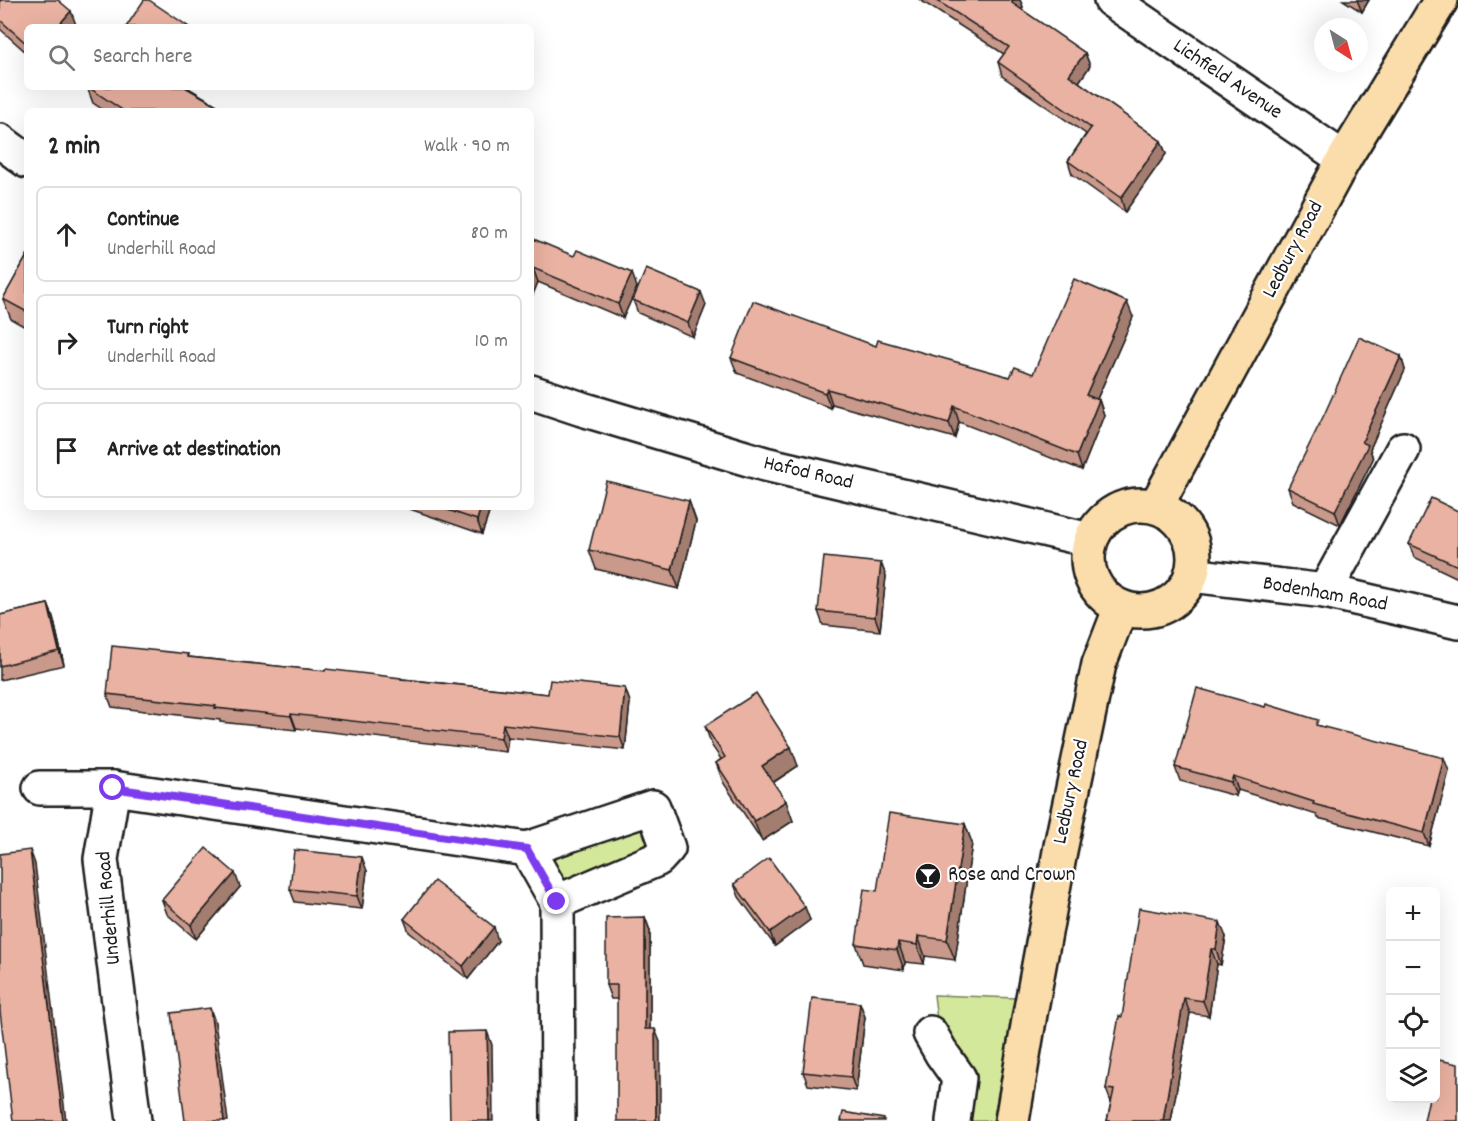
<!DOCTYPE html>
<meta charset="utf-8">
<style>
body{margin:0;font-family:Dekko,sans-serif;background:#f6f6f6;color:#222}
.controls{position:absolute;right:18px;bottom:18px;display:grid;overflow:hidden;border-radius:9px;box-shadow:0 6px 24px #0002}
.controls button{width:54px;height:54px;display:grid;place-items:center;padding:0;border:0;border-bottom:2px solid #e0e0e0;background:#fff;color:#222;font:30px sans-serif}
.compass{position:absolute;left:1314px;top:18px;width:54px;height:54px;border-radius:50%;background:#fff;box-shadow:0 6px 24px #0002;rotate:144deg}
.stop{position:absolute;width:18px;height:18px;margin:-14px;border:4px solid #7c3aed;border-radius:50%;background:#fff}
.stop.end{background:#7c3aed;border-color:#fff;box-shadow:0 2px 6px #0008}
.list{margin:0;padding:0;list-style:none}
h2{display:flex;justify-content:space-between;align-items:center;height:78px;margin:0;padding:0 24px;font-size:26px}
h2 small{font-size:20px;font-weight:400;color:#767676}
.list li{display:grid;grid-template-columns:39px 1fr auto;gap:18px;align-items:center;box-sizing:border-box;height:96px;margin:0 12px 12px;padding:0 12px;border:2px solid #e0e0e0;border-radius:9px}
.list b{display:block;font-size:22px;white-space:nowrap}
.list p{margin:0;font-size:20px;white-space:nowrap;color:#767676}
.list em{font-size:20px;font-style:normal;color:#767676}
.icon{flex:none;width:33px;height:33px;fill:none;stroke:currentColor;stroke-width:2;stroke-linecap:round;stroke-linejoin:round}
.map{position:relative;flex:none;width:1458px;height:1121px;overflow:hidden}
.search{position:absolute;background:#fff;box-shadow:0 6px 24px #0002;left:24px;top:24px;width:510px;height:66px;display:flex;align-items:center;gap:15px;box-sizing:border-box;padding:0 21px;border-radius:9px;color:#767676;font-size:22px}
.panel{position:absolute;background:#fff;box-shadow:0 6px 24px #0002;left:24px;top:108px;width:510px;height:402px;border-radius:9px}
.map>svg:first-child{display:block}
.green{fill:#d4e89c;stroke:#78825c;stroke-width:1.5}
.lines{fill:none;stroke-linecap:round;stroke-linejoin:round}
.minor-casing{stroke:#1c1c1c;stroke-width:38}
.highway-casing{stroke:#1c1c1c;stroke-width:38}
.minor{stroke:#fff;stroke-width:33}
.highway{stroke:#faddab;stroke-width:33}
.wall{fill:#c9998b;stroke:#1c1c1c;stroke-width:1.5}
.shaded-wall{fill:#a47d71;stroke:#1c1c1c;stroke-width:1.5}
.building{fill:#eab2a2;stroke:#1c1c1c;stroke-width:1.5}
.route{stroke:#7c3aed;stroke-width:8}
.labels{text-anchor:middle;dominant-baseline:central;stroke-width:4.5;stroke-linejoin:round;paint-order:stroke}
.street-label{font-size:21px;fill:#1c1c1c;stroke:#fff}
.poi-label{font-size:21px;fill:#1c1c1c;stroke:#fff;text-anchor:start}
</style>
<div class="map">
<svg width="1458" height="1121" viewBox="0 0 1458 1121">
<rect width="100%" height="100%" fill="#fff"/>
<filter id="ink" filterUnits="userSpaceOnUse"><feTurbulence type="fractalNoise" baseFrequency=".0167" numOctaves="2"/><feDisplacementMap in="SourceGraphic" scale="12" xChannelSelector="R" yChannelSelector="G"/><feConvolveMatrix kernelMatrix="1 2 1 2 8 2 1 2 1" color-interpolation-filters="sRGB"/></filter>
<g filter="url(#ink)">
<g class="green">
<path d="M653 807 668 848 557 902 527 849Z"/>
<path d="M934 995 1016 998 993 1121H959L937 1020Z"/>
</g>
<g class="lines">
<g class="minor-casing">
<g id="minor">
<path d="M1111 0 1344 159"/>
<path d="M0 141 27 161"/>
<path d="M531 392 582 409 765 464 1090 540"/>
<path d="M1191 575 1325 591 1458 622"/>
<path d="M1325 591 1403 449"/>
<path d="M40 788H113L527 849 557 902 558 1121"/>
<path d="M113 788 101 859 134 1121"/>
<path d="M527 849 653 807 668 848 658 859 557 902"/>
<path d="M930 1033 942 1054 959 1078 953 1121"/>
</g>
</g>
<g class="highway-casing">
<g id="highway">
<circle cx="1141" cy="558" r="53"/>
<path d="M1156 506 1344 159 1441 0"/>
<path d="M1012 1121 1030 1014 1061 846 1099 664 1121 607"/>
</g>
</g>
<use href="#minor" class="minor"/>
<use href="#highway" class="highway"/>
</g>
<g class="wall">
<path d="M0 0 76 25 27 27V53L0 29Z"/>
<path d="M920 0H1020L1023 7 1021 9 1085 53 1090 66 1079 82 1161 141 1166 154 1125 212 1072 174 1068 161 1086 134 1002 76 998 62 1004 54Z"/>
<path d="M1343 0H1369L1362 12Z"/>
<path d="M87 87H187L227 111H105L93 103Z"/>
<path d="M531 238 637 287 623 318 538 282 531 299Z"/>
<path d="M27 256V328L11 319 3 299Z"/>
<path d="M633 300 706 305 693 337 638 313Z"/>
<path d="M1133 317 1097 399 1099 400 1104 415 1082 470 959 422 955 438 832 404 831 408 737 373 731 358 876 346 1010 377 1033 374Z"/>
<path d="M1401 356 1405 370 1370 449 1373 459 1340 525 1293 502 1288 488Z"/>
<path d="M689 501 696 521 679 589 596 569 589 550Z"/>
<path d="M404 507H491L482 534Z"/>
<path d="M1458 511V578L1414 557 1409 544Z"/>
<path d="M881 563 886 576 880 631 823 625 818 611Z"/>
<path d="M48 604 53 617 64 665 0 680V615Z"/>
<path d="M188 654 189 657 548 694 625 688 630 702 625 750 508 737 506 752 296 728V730L220 722V720L112 707 107 694Z"/>
<path d="M705 726 798 766 773 783 793 821 762 841 723 782 716 763 721 759 712 746Z"/>
<path d="M1320 726 1449 771 1429 846 1318 818 1317 815 1238 790 1236 796 1180 781 1175 767Z"/>
<path d="M965 824 972 843 955 960 925 956 924 964 905 962 904 970 863 964 856 944 877 891Z"/>
<path d="M367 871 362 909 295 902 290 889Z"/>
<path d="M734 884 810 920 775 946 739 897Z"/>
<path d="M240 887 196 939 167 914 162 900Z"/>
<path d="M645 917 650 931V1029L660 1042 617 999H611L606 985Z"/>
<path d="M404 919 498 941 468 979 409 932Z"/>
<path d="M1226 937 1221 965 1217 964 1209 1016 1190 1013 1171 1121H1107L1111 1102 1106 1089 1122 1017Z"/>
<path d="M860 1003 865 1017 856 1091 808 1085 803 1072Z"/>
</g>
<g class="shaded-wall">
<path d="M1013 0H1020L1023 7 1016 16 1012 3Z"/>
<path d="M1357 0H1369L1362 12Z"/>
<path d="M71 11 76 25 74 27H57Z"/>
<path d="M1085 53 1090 66 1074 89 1069 75Z"/>
<path d="M1161 141 1166 154 1125 212 1121 198Z"/>
<path d="M533 268 538 282 531 299V273Z"/>
<path d="M632 273 637 287 623 318 618 304Z"/>
<path d="M701 292 706 305 693 337 688 323Z"/>
<path d="M1127 302 1133 317 1092 410 1086 395Z"/>
<path d="M1401 356 1405 370 1370 449 1373 459 1340 525 1335 511 1362 442Z"/>
<path d="M827 389 832 404 831 408 825 393Z"/>
<path d="M1099 400 1104 415 1082 470 1077 455Z"/>
<path d="M954 406 959 422 955 438 949 423Z"/>
<path d="M689 501 696 521 679 589 672 570Z"/>
<path d="M481 507H491L482 534 477 520Z"/>
<path d="M881 563 886 576 880 631 875 617Z"/>
<path d="M48 604 53 617 64 665 59 651Z"/>
<path d="M625 688 630 702 625 750 620 737Z"/>
<path d="M291 714 296 728V730L291 716Z"/>
<path d="M503 724 508 737 506 752 501 738Z"/>
<path d="M791 747 798 766 769 785 762 766Z"/>
<path d="M1444 758 1449 771 1429 846 1424 833Z"/>
<path d="M1233 776 1238 790 1236 796 1231 782Z"/>
<path d="M786 801 793 821 762 841 754 821Z"/>
<path d="M965 824 972 843 955 960 947 940Z"/>
<path d="M30 850 35 864 66 1121H63Z"/>
<path d="M362 857 367 871 362 909 357 896Z"/>
<path d="M235 873 240 887 196 939 191 925Z"/>
<path d="M805 907 810 920 775 946 770 932Z"/>
<path d="M645 917 650 931V1042L645 1029Z"/>
<path d="M1220 922 1226 937 1221 965 1216 949Z"/>
<path d="M494 927 498 941 468 979 463 966Z"/>
<path d="M918 936 925 956 924 964 917 945Z"/>
<path d="M898 942 905 962 904 970 897 950Z"/>
<path d="M1211 949 1217 964 1209 1016 1203 1001Z"/>
<path d="M1184 998 1190 1013 1171 1121H1163Z"/>
<path d="M860 1003 865 1017 856 1091 851 1077Z"/>
<path d="M210 1008 215 1022 228 1121H224Z"/>
<path d="M655 1029 660 1042V1121H656Z"/>
<path d="M487 1031 492 1045 493 1121H489Z"/>
</g>
<g class="building">
<path d="M0 0H58L71 11 57 27H27V44L0 20Z"/>
<path d="M144 0H149L189 27H126Z"/>
<path d="M936 0H1013L1012 3 1085 53 1069 75 1161 141 1121 198 1068 161 1091 128 998 62 1009 47Z"/>
<path d="M88 87H185L227 111H124Z"/>
<path d="M531 238 574 256 577 250 632 273 618 304 533 268 531 273Z"/>
<path d="M27 256V312L3 299Z"/>
<path d="M646 269 701 292 688 323 633 300Z"/>
<path d="M1074 279 1127 302 1086 395 1099 400 1077 455 954 406 949 423 827 389 825 393 731 358 753 301 876 346 878 340 1010 377 1015 367 1033 374Z"/>
<path d="M1359 337 1401 356 1362 442 1368 445 1335 511 1288 488 1324 415Z"/>
<path d="M606 481 689 501 672 570 589 550Z"/>
<path d="M1431 498 1458 511V566L1409 544Z"/>
<path d="M439 507H481L477 520Z"/>
<path d="M824 557 881 563 875 617 818 611Z"/>
<path d="M48 604 59 651 0 666V615Z"/>
<path d="M112 646 188 654V657L325 671 326 669 401 678V679L548 694 550 680 625 688 620 737 503 724 501 738 291 714V716L215 708 216 706 107 694Z"/>
<path d="M1197 688 1265 707 1266 704 1318 720 1316 725 1444 758 1424 833 1313 804 1314 802 1233 776 1231 782 1175 767Z"/>
<path d="M756 693 791 747 762 766 786 801 754 821 716 763 725 757 705 726Z"/>
<path d="M889 813 965 824 947 940 918 936 917 945 898 942 897 950 856 944 864 889 877 891Z"/>
<path d="M206 848 235 873 191 925 162 900Z"/>
<path d="M30 850 63 1121H13L0 1011V854Z"/>
<path d="M294 850 362 857 357 896 290 889Z"/>
<path d="M769 858 805 907 770 932 734 884Z"/>
<path d="M434 881 494 927 463 966 404 919Z"/>
<path d="M1139 908 1220 922 1216 949H1211L1203 1001 1184 998 1163 1121H1107L1114 1090 1106 1089 1119 1016 1122 1017Z"/>
<path d="M645 917V1029H655L656 1121H617V985H606V918Z"/>
<path d="M812 998 860 1003 851 1077 803 1072Z"/>
<path d="M210 1008 224 1121H185L171 1013Z"/>
<path d="M487 1031 489 1121H450L448 1032Z"/>
<path d="M1439 1060 1458 1064V1121H1424L1429 1098H1436V1074Z"/>
<path d="M843 1112 884 1119V1121H841Z"/>
</g>
</g>
<g class="lines" filter="url(#ink)">
<path class="route" d="M113 788 527 849 557 902"/>
</g>
<defs>
<g id="bar-disc" transform="scale(1.35)"><circle r="9.5" fill="#1c1c1c" stroke="#fff"/><path d="M-6-5H6L.8 .8V4.5H3.5V6h-7V4.5H-.8V.8Z" fill="#fff"/></g>
</defs>
<g fill-rule="evenodd">
<use href="#bar-disc" x="928" y="876"/>
</g>
<g class="labels">
<g class="street-label">
<text transform="translate(1227 80) rotate(34)">Lichfield Avenue</text>
<text transform="translate(1294 250) rotate(-62)">Ledbury Road</text>
<text transform="translate(808 474) rotate(13)">Hafod Road</text>
<text transform="translate(1325 595) rotate(10)">Bodenham Road</text>
<text transform="translate(1072 792) rotate(-78)">Ledbury Road</text>
<text transform="translate(110 908) rotate(-95)">Underhill Road</text>
</g>
<g class="poi-label">
<text x="948" y="876">Rose and Crown</text>
</g>
</g>
</svg>
<div class="controls">
<button>+</button>
<button>−</button>
<button><svg class="icon" aria-label="locate" viewBox="0 0 24 24"><circle cx="12" cy="12" r="6"/><path d="M12 2v4M12 18v4M2 12h4M18 12h4"/></svg></button>
<button><svg class="icon" aria-label="layers" viewBox="0 0 24 24"><path d="M12 4l9 5-9 5-9-5zM3 14l9 5 9-5"/></svg></button>
</div>
<svg class="compass" viewBox="-18 -18 36 36"><path d="M0-13l5 13h-10z" fill="#e53935"/><path d="M0 13l5-13h-10z" fill="#767676"/></svg>
<div class="stop" style="left:113px;top:788px"></div>
<div class="stop end" style="left:557px;top:902px"></div>
<div class="search"><svg class="icon" aria-label="search" viewBox="0 0 24 24"><circle cx="10" cy="10" r="6"/><path d="M15 15l6 6"/></svg>Search here</div>
<section class="panel">
<h2>2 min<small>Walk · 90 m</small></h2>
<ul class="list">
<li><svg class="icon" aria-label="ahead" viewBox="0 0 24 24"><path d="M12 20V5M6 11l6-6 6 6"/></svg><div><b>Continue</b><p>Underhill Road</p></div><em>80 m</em></li>
<li><svg class="icon" aria-label="right" viewBox="0 0 24 24"><path d="M7 20v-9h11M14 6l5 5-5 5"/></svg><div><b>Turn right</b><p>Underhill Road</p></div><em>10 m</em></li>
<li><svg class="icon" aria-label="arrive" viewBox="0 0 24 24"><path d="M6 21V4h12l-3 4 3 4H6"/></svg><div><b>Arrive at destination</b></div></li>
</ul>
</section>
</div>
